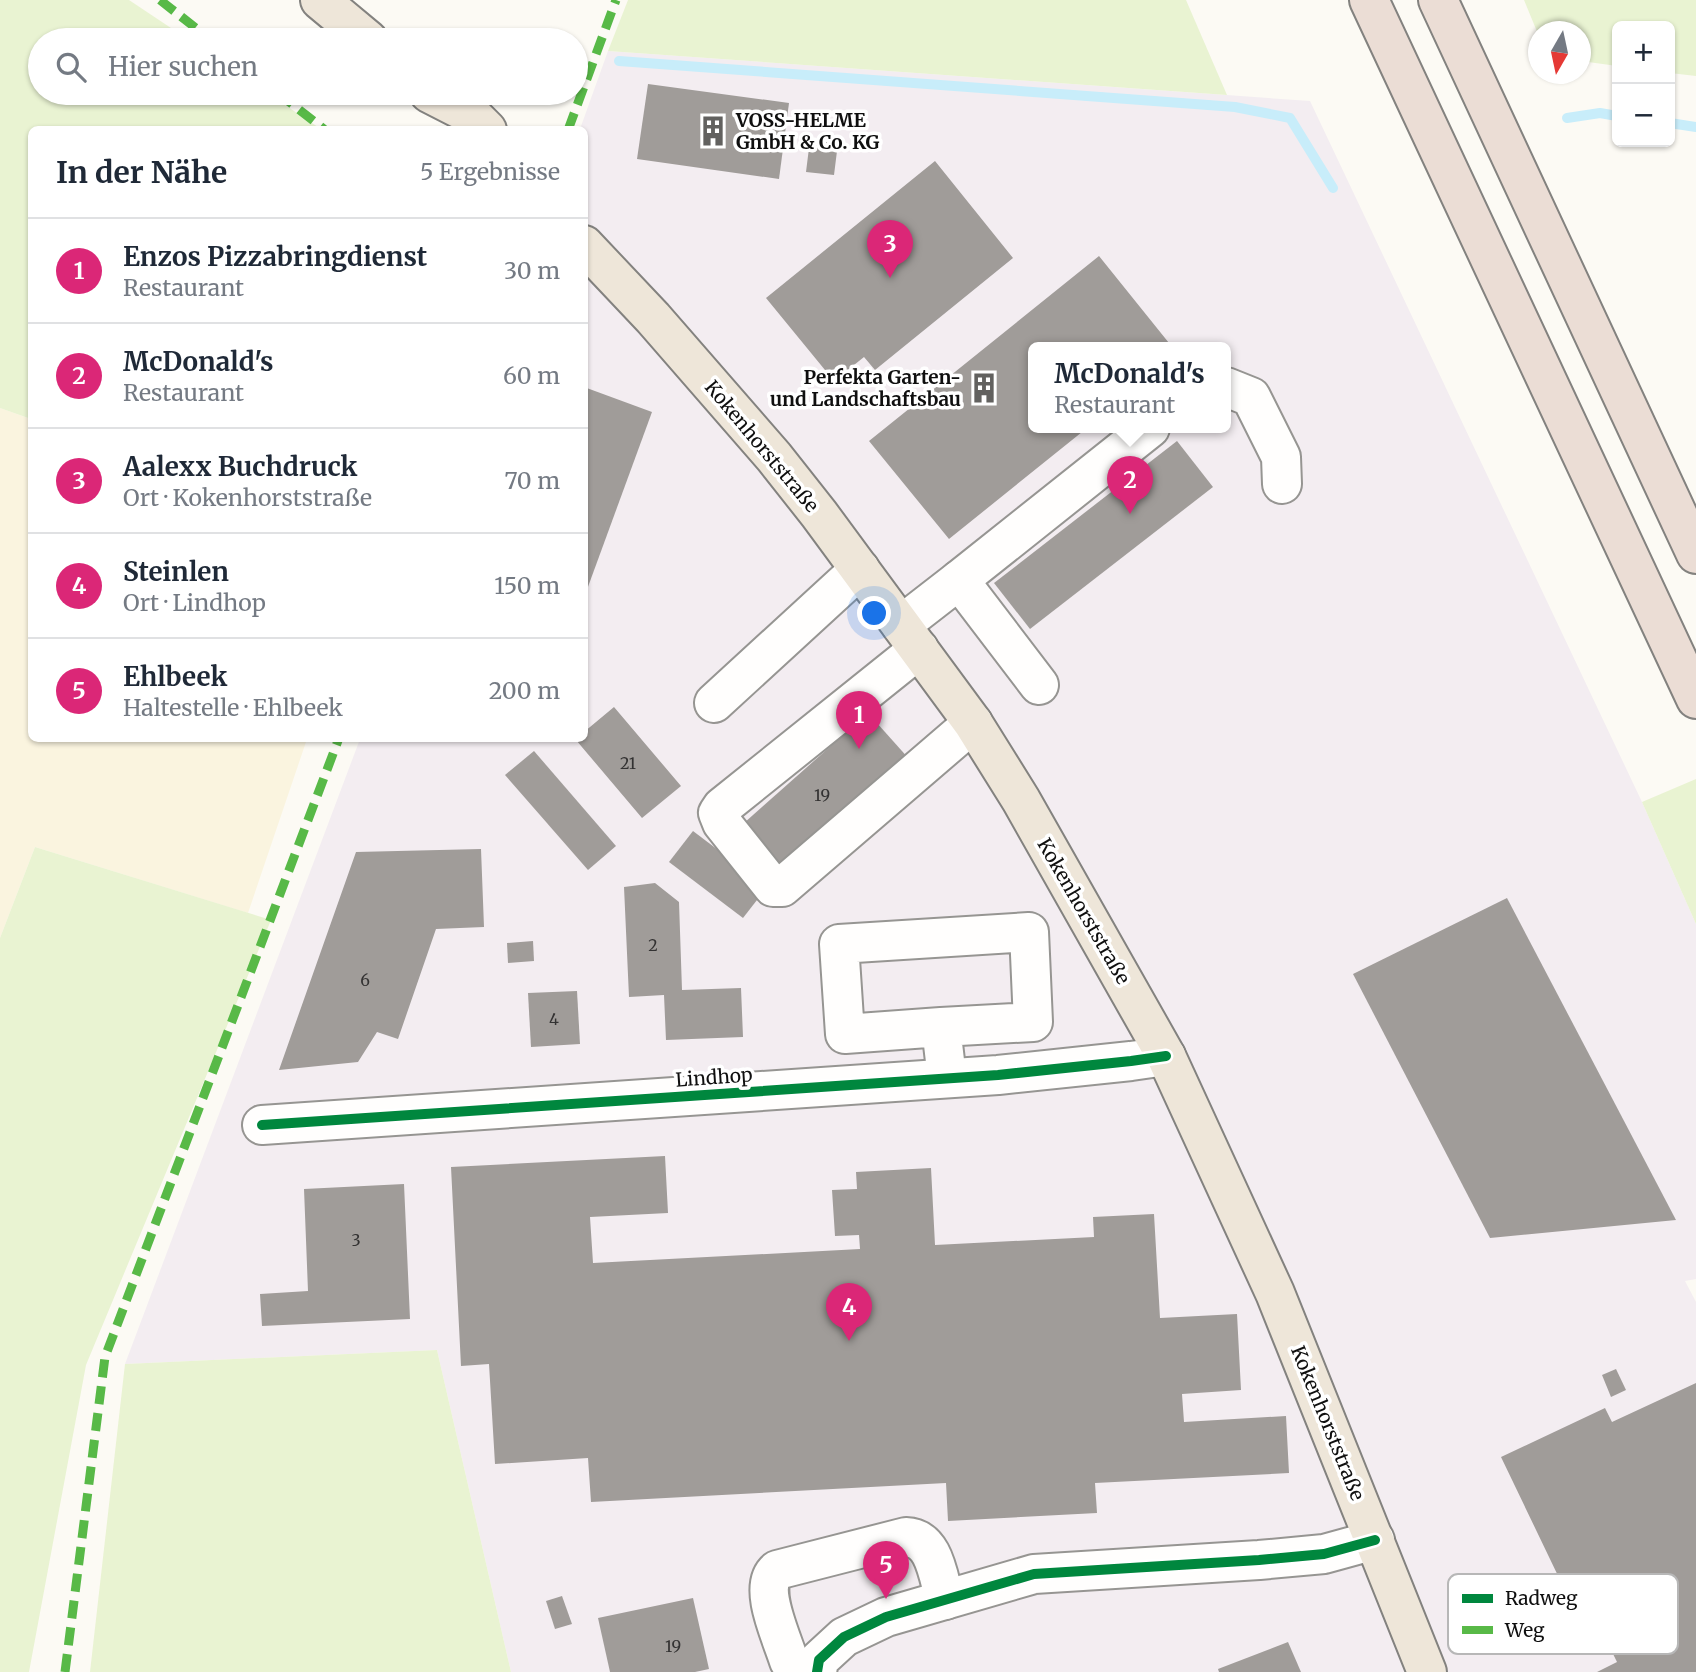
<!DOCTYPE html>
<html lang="de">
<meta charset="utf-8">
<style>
body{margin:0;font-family:Merriweather,serif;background:#f2f2f3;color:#1f2937}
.controls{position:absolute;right:21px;top:21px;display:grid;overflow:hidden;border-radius:10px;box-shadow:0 2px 5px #0004}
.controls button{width:63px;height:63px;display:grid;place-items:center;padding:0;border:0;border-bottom:2px solid #e0e1e3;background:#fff;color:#1f2937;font:35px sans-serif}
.compass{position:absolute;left:1528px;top:21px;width:63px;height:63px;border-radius:50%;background:#fff;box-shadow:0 2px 5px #0004;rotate:189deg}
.you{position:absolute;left:875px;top:614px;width:24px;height:24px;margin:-18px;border:5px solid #fff;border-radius:50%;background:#1a73e8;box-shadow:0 0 0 10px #1a73e833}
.badge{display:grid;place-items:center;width:46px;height:46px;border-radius:50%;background:#db2777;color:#fff;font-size:23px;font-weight:700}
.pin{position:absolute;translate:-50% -58px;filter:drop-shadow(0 2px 4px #0008)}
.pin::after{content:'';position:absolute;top:37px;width:24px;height:21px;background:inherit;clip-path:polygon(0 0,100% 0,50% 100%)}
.popup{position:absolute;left:1028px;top:342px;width:203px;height:91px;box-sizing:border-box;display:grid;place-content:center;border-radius:10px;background:#fff;filter:drop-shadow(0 2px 5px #0005);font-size:23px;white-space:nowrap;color:#747a83}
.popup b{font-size:26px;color:#1f2937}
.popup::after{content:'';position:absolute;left:50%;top:100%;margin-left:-14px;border:14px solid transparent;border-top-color:#fff}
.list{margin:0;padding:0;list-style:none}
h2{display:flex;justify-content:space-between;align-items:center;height:91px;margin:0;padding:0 28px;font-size:30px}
h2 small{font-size:23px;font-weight:400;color:#747a83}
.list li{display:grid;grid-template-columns:46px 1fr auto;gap:21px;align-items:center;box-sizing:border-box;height:105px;padding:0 28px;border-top:2px solid #e0e1e3}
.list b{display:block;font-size:26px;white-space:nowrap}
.list p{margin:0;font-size:23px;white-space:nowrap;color:#747a83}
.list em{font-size:23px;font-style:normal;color:#747a83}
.icon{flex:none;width:38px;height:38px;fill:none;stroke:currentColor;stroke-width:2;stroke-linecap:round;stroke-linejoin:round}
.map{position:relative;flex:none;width:1696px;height:1672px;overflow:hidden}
.search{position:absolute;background:#fff;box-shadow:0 2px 5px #0004;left:28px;top:28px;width:560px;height:77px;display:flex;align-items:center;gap:18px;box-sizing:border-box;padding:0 24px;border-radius:38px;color:#747a83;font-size:26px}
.panel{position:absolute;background:#fff;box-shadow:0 2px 5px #0004;left:28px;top:126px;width:560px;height:616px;border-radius:10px}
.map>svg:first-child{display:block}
.industrial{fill:#f3edf1;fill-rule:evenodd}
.farmland{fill:#faf4df}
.green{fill:#e9f3d2}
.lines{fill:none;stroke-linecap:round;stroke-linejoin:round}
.stream{stroke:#c8edfa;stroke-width:10}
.building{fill:#a09c99}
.minor-casing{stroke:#969592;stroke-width:42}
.major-casing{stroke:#83827f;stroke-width:42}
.highway-casing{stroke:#83827f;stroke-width:42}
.minor{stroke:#fffefd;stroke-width:38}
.major{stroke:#eee6d9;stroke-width:38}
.highway{stroke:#ebddd5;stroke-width:38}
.quiet{stroke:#58b947;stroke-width:9;stroke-dasharray:18 9;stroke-linecap:butt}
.cycleway-casing{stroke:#fff;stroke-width:15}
.cycleway{stroke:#00873e;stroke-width:10}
.labels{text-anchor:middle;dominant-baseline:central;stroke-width:7;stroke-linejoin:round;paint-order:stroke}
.number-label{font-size:16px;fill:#333232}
.poi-label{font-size:19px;font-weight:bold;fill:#0f0f0f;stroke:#fff;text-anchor:start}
.street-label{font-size:19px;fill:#0f0f0f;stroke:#fff}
.key{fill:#fff;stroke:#b7b7b7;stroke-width:2}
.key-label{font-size:19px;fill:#0f0f0f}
</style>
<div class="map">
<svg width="1696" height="1672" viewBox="0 0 1696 1672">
<rect width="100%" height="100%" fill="#fcfaf4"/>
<path class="industrial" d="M608 51 1310 101 1642 802 1696 924V1279L1685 1281 1696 1302V1672H511L437 1350 125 1364 360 739 584 738V130L580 129ZM1034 348H1226V428H1034Z"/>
<path class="farmland" d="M0 408 31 419 32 738 307 739 248 913 35 847 0 938Z"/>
<g class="green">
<path d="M0 0H129L189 40H40V93H267L321 129 32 130 31 419 0 408Z"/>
<path d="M628 0H1186L1227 95 608 51Z"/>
<path d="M1524 0H1696V76L1670 73V26H1617V66L1581 61 1580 32H1538V34Z"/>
<path d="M1696 779V924L1642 802Z"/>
<path d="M35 847 271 920 86 1365 29 1672H0V938Z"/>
<path d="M437 1350 511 1672H90L125 1364Z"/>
</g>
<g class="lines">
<g class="stream">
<path d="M619 61 1235 107 1290 118 1333 188"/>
<path d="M1567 118 1600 113 1617 116"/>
<path d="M1670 123 1696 127"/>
</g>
</g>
<g class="building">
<path d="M648 84 789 103 779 179 637 159Z"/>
<path d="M810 140 838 143 834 175 806 172Z"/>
<path d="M935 161 1013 258 875 370 864 357 834 381 766 298Z"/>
<path d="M1099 256 1173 348H1034V428H1087L949 539 869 441Z"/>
<path d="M584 387 652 412 585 595H584Z"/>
<path d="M1177 441 1213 487 1030 629 994 583Z"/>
<path d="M614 707 681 786 642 818 576 740 584 738V732Z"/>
<path d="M868 713 910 760 777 878 735 831Z"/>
<path d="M534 751 616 846 588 870 505 775Z"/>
<path d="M693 831 767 887 743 918 669 862Z"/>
<path d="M481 849 484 927 436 929 398 1039 377 1032 358 1062 279 1070 356 852Z"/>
<path d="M655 883 679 902 682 990 741 988 743 1037 666 1040 664 995 629 997 624 887Z"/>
<path d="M1507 898 1676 1220 1490 1238 1353 974Z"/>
<path d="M533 941 534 961 508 963 507 943Z"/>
<path d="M577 991 580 1044 531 1047 528 993Z"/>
<path d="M665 1156 668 1213 590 1217 593 1263 860 1249 859 1235 835 1236 832 1190 857 1189 856 1172 931 1168 935 1245 1094 1237 1093 1217 1154 1214 1160 1318 1237 1314 1241 1390 1182 1394 1184 1422 1286 1416 1289 1473 1095 1483 1097 1513 948 1521 946 1483 591 1502 588 1458 495 1464 489 1364 461 1366 451 1167Z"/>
<path d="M404 1184 410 1319 262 1326 260 1294 308 1291 304 1189Z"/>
<path d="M1616 1369 1626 1390 1611 1397 1602 1375Z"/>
<path d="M1696 1383V1672H1597L1617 1662 1586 1599 1566 1609 1554 1586 1561 1582 1501 1457 1605 1408 1612 1422Z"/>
<path d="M562 1596 572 1624 555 1629 546 1601Z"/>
<path d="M693 1598 709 1669 695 1672H610L598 1618Z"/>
<path d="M1288 1642 1301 1672H1219L1218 1669Z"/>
</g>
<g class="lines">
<g class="minor-casing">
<g id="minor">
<path d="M1226 387 1251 397 1281 457 1282 484"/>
<path d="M901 625 959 580"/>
<path d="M919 649 722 807 718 813 722 823 773 887H782L973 723"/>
<path d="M1039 685 959 580 1150 428"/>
<path d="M714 703 860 569"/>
<path d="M941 1027 845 1034 839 944 1029 932 1033 1022 941 1027 947 1078"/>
<path d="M262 1125 998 1075 1131 1061 1166 1056"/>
<path d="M789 1661C782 1638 757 1587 777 1570L906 1537C935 1538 938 1577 945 1600"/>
<path d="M817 1672 819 1660 844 1637 886 1617 1034 1574 1259 1560 1324 1554 1375 1540"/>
</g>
</g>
<g class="major-casing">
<g id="major">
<path d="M320 0 368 40"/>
<path d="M429 93 472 115 487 130"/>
<path d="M584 245 653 318 774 457 819 514 973 723 1021 800 1166 1056 1275 1293 1427 1672"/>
</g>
</g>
<g class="highway-casing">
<g id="highway">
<path d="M1369 0 1696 699"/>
<path d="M1438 0 1696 554"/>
</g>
</g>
<use href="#minor" class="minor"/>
<use href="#major" class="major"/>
<use href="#highway" class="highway"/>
<g class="quiet">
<path d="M160 0 211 40"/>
<path d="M278 93 325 130"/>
<path d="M568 130 616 0"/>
<path d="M65 1672 105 1357 339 738"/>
</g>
<g class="cycleway-casing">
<g id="cycleway">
<path d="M262 1125 998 1075 1131 1061 1166 1056"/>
<path d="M817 1672 819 1660 844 1637 886 1617 1034 1574 1259 1560 1324 1554 1375 1540"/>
</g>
</g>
<use href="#cycleway" class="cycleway"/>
</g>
<defs>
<g id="building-bare" transform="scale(2.415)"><path d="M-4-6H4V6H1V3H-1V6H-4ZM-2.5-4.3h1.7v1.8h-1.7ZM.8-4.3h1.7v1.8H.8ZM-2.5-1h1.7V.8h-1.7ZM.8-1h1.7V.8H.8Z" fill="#62615f" stroke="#fff" stroke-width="2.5" paint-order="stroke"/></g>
</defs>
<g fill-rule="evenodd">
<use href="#building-bare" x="713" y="131"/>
<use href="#building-bare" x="984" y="388"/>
</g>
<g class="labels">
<g class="number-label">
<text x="628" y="763">21</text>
<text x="822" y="795">19</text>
<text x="653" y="945">2</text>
<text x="365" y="980">6</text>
<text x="554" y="1019">4</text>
<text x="356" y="1240">3</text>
<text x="673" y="1646">19</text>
</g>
<g class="poi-label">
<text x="736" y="120">VOSS-HELME<tspan x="736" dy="22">GmbH &amp; Co. KG</tspan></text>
<text x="961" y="377" text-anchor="end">Perfekta Garten-<tspan x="961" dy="22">und Landschaftsbau</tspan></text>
</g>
<g class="street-label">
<text transform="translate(762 446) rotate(50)">Kokenhorststraße</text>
<text transform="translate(1084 911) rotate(60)">Kokenhorststraße</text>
<text transform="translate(714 1077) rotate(-4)">Lindhop</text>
<text transform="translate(1328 1423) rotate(68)">Kokenhorststraße</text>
</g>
</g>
<rect x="1448" y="1574" width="230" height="80" rx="10" class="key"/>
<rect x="1462" y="1594" width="31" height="9" fill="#00873e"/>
<rect x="1462" y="1626" width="31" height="8" fill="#58b947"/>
<g class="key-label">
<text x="1505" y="1605">Radweg</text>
<text x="1505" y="1637">Weg</text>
</g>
</svg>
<div class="controls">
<button>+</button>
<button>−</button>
</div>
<svg class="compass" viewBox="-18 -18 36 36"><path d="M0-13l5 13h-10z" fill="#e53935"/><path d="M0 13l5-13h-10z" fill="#747a83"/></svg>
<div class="you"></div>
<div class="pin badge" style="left:859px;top:749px">1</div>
<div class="pin badge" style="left:1130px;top:514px">2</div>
<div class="popup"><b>McDonald's</b>Restaurant</div>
<div class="pin badge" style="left:890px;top:278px">3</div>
<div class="pin badge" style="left:849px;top:1341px">4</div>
<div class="pin badge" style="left:886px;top:1599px">5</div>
<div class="search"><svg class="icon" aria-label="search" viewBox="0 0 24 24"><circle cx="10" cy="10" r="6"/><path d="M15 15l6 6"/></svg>Hier suchen</div>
<section class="panel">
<h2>In der Nähe<small>5 Ergebnisse</small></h2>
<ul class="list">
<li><span class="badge">1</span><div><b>Enzos Pizzabringdienst</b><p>Restaurant</p></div><em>30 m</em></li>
<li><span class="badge">2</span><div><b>McDonald's</b><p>Restaurant</p></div><em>60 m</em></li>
<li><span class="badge">3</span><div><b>Aalexx Buchdruck</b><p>Ort · Kokenhorststraße</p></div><em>70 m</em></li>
<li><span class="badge">4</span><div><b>Steinlen</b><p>Ort · Lindhop</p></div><em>150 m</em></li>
<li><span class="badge">5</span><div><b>Ehlbeek</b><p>Haltestelle · Ehlbeek</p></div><em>200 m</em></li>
</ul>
</section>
</div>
